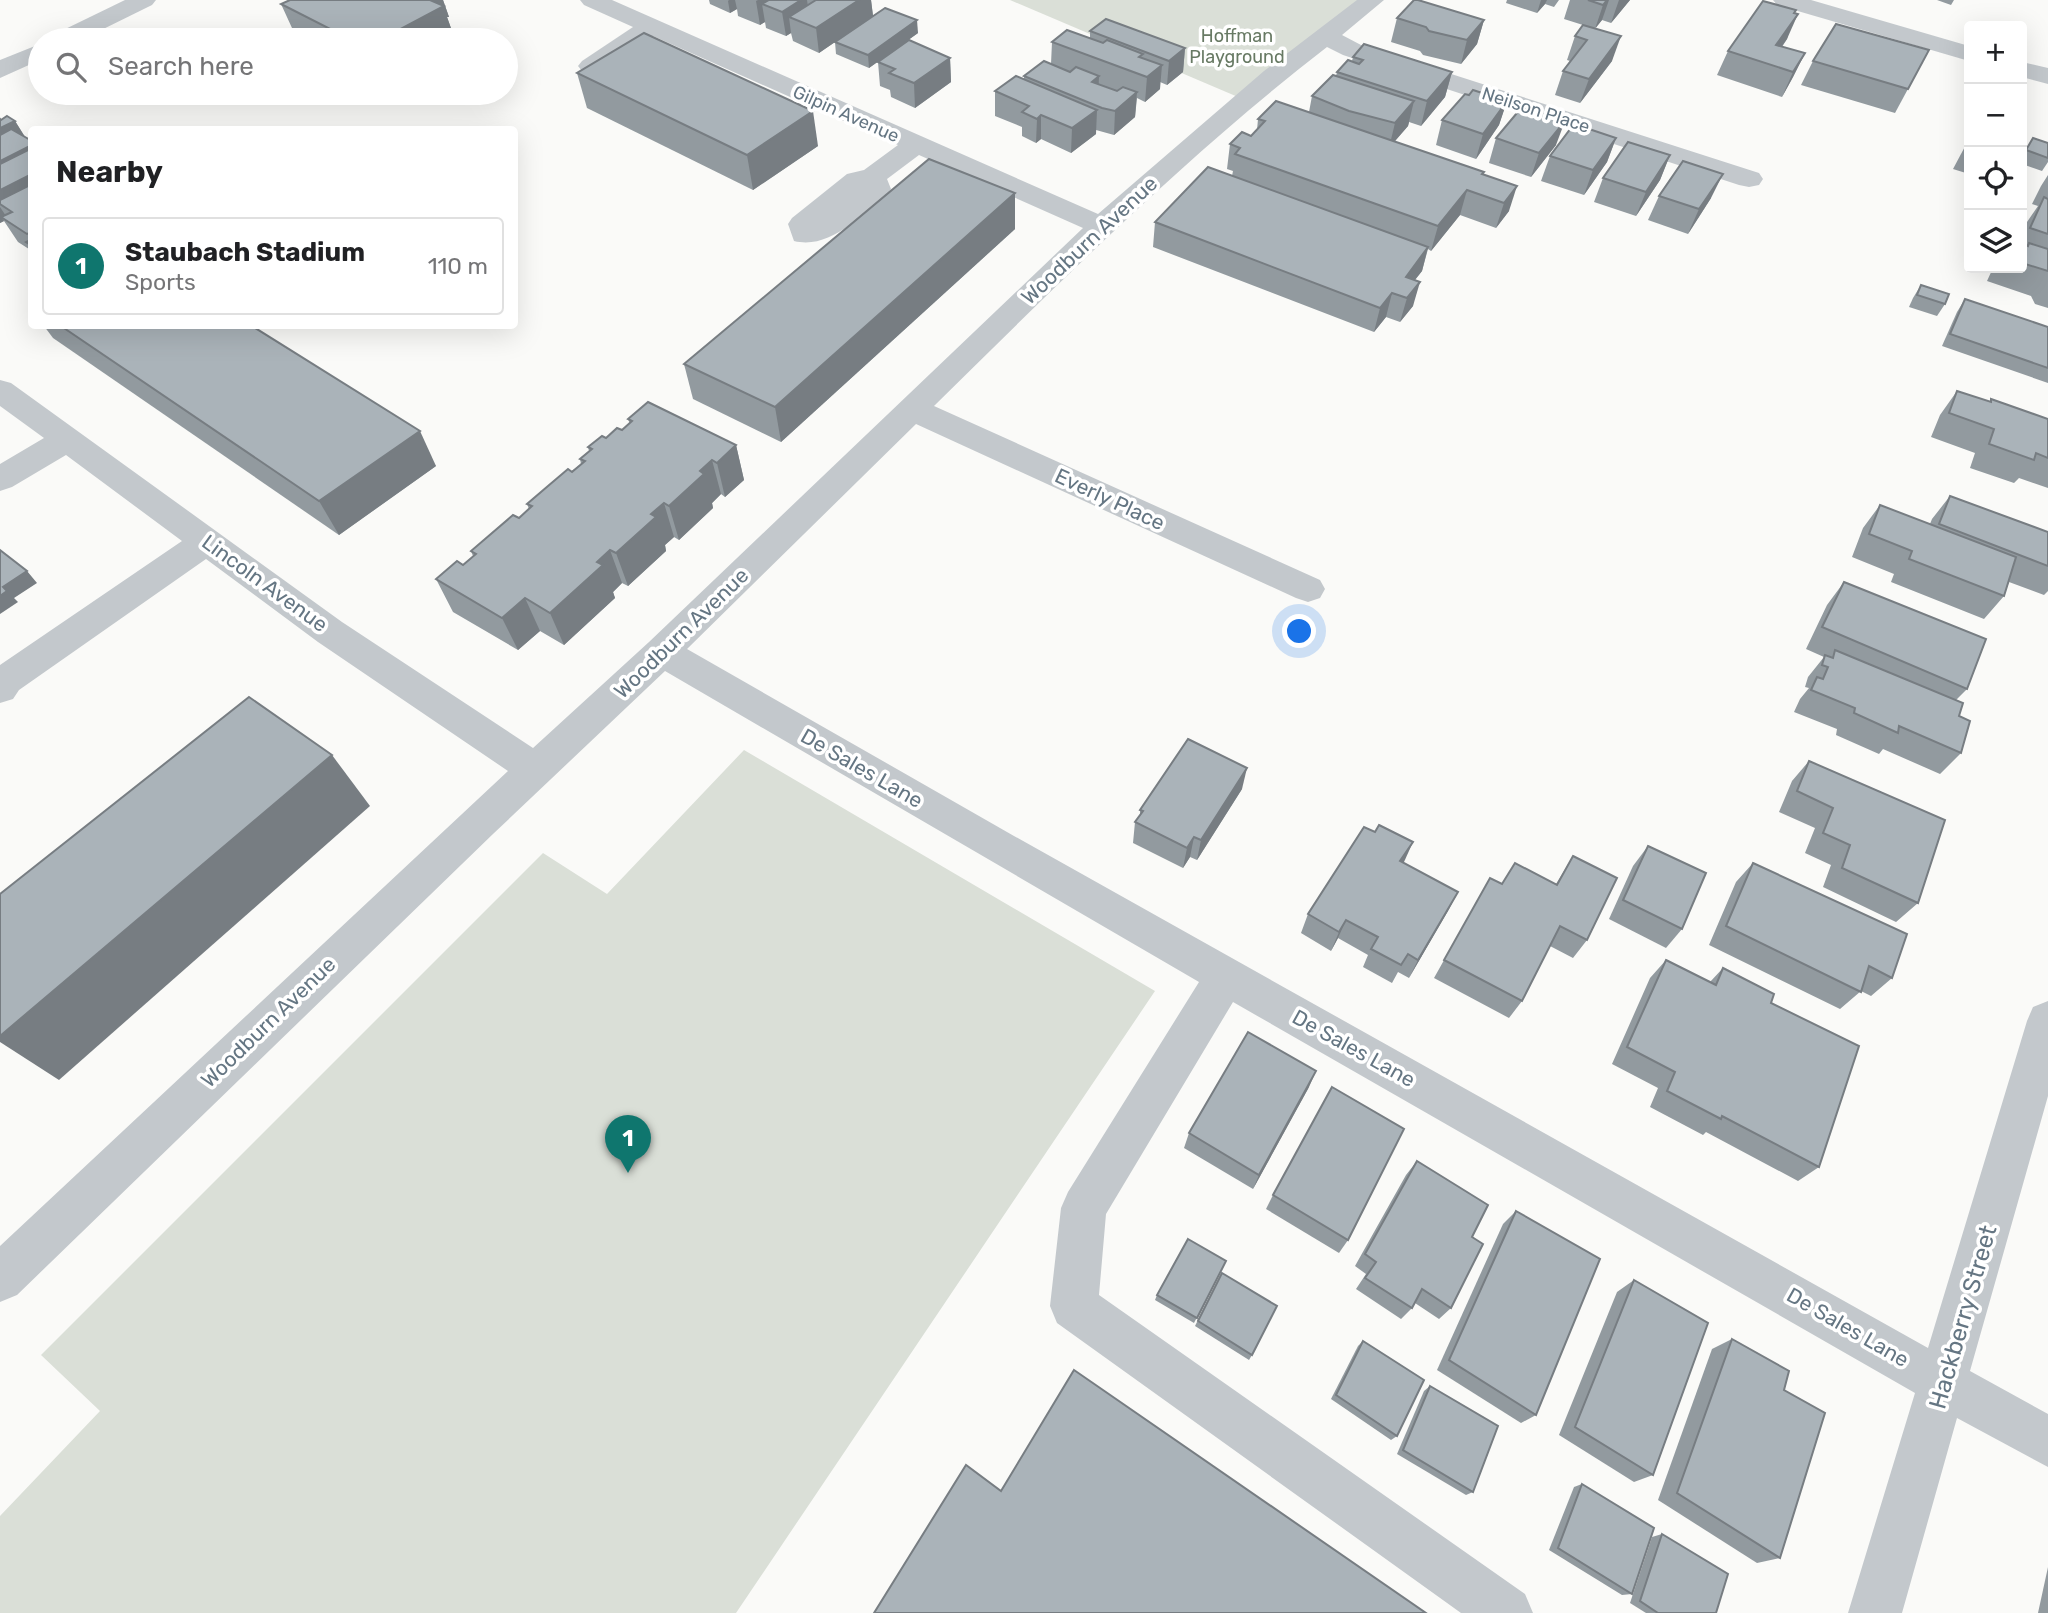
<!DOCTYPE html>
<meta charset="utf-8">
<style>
body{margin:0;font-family:Rubik,sans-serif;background:#f2f2f2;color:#202124}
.controls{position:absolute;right:21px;top:21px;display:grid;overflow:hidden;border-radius:7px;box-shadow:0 7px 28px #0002}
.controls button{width:63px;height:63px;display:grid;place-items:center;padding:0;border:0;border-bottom:2px solid #e0e0e0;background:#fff;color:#202124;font:35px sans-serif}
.you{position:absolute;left:1300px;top:632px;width:24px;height:24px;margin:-18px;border:5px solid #fff;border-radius:50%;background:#1a73e8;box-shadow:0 0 0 10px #1a73e833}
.badge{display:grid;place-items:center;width:46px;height:46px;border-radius:50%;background:#0f766e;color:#fff;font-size:23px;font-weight:700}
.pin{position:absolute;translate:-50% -58px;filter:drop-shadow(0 2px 4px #0008)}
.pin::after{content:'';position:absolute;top:37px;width:24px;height:21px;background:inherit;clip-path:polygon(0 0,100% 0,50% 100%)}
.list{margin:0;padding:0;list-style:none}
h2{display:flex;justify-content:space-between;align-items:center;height:91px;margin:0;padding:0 28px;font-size:30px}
h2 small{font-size:23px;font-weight:400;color:#757577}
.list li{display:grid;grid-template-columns:46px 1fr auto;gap:21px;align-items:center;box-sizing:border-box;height:98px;margin:0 14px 14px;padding:0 14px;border:2px solid #e0e0e0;border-radius:7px}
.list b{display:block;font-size:26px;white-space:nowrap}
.list p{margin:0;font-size:23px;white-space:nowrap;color:#757577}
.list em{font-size:23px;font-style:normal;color:#757577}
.icon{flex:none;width:38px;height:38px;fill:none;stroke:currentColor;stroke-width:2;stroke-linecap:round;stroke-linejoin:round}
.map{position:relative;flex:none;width:2048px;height:1613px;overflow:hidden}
.search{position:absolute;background:#fff;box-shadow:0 7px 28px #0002;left:28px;top:28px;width:490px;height:77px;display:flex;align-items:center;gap:18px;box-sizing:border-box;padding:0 24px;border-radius:38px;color:#757577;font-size:26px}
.panel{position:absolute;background:#fff;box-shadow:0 7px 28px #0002;left:28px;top:126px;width:490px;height:203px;border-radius:7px}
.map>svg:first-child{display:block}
.green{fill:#dadfd7}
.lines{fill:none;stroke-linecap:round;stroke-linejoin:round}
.minor{fill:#c3c8cc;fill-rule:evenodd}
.wall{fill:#929a9f}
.shaded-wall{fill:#777d82}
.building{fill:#aab3b9;stroke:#777d82;stroke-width:2}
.labels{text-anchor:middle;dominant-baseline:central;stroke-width:7;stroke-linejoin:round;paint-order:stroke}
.far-park-label{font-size:18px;fill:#687a64;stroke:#fff}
.far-street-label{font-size:18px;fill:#657683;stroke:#fff}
.street-label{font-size:21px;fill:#657683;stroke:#fff}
.near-street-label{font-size:24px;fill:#657683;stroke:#fff}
</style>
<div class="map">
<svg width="2048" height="1613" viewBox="0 0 2048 1613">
<rect width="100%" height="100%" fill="#fafaf8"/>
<g class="green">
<path d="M1010 0H1372L1245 100Z"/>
<path d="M744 750 1155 991 736 1613H0V1516L100 1411 41 1355 543 853 607 894Z"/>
</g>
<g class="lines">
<g class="minor">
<path d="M125 0H156L152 5 81 40H50L53 35Z"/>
<path d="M580 0H612L1098 214 1264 71 1357 0H1384L1342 35 1361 45 1759 173 1763 179 1759 185 1749 187 1739 185 1343 55 1327 47C1186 156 1060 282 934 406L1320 580 1325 589 1320 598 1308 602 1296 598 916 424 687 649 1014 836 1928 1348 2027 1021 2033 1007 2048 1001V1096L1970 1371 2048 1414V1467L1957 1418 1902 1613H1848L1915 1393 1233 1002 1106 1214 1099 1295 1525 1594 1533 1613H1461L1057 1323 1050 1306 1061 1208 1068 1192 1199 982 665 671 493 834 17 1295 0 1302V1246L508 771 318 642 206 559 19 690 13 699 0 703V665L182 541 66 455 12 487 0 491V464L44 438 0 406V380L11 383 342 622 533 748 649 642 1083 228 919 155 887 179 891 189 887 195C860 215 830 250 794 241L788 224 792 218 847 174 864 170 898 145 653 36 600 71 591 74 582 71 578 66 582 61 633 27 584 5Z"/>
<path d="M1773 0H1811L1969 46V61L1777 5Z"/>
<path d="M40 44V60L0 78V60Z"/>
<path d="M2022 62 2048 68V84L2022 77Z"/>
</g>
</g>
<g class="wall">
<path d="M290 0H443L449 17H447L452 31 434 40H315L292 28 281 4Z"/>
<path d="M709 0H871L873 16 918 33 869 68 836 54 835 42 819 53 793 41 791 33 786 36 766 28 765 22 760 25 738 16 737 9 730 13 710 4Z"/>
<path d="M1507 0H1559L1554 7 1545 4 1537 13 1506 3Z"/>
<path d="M1570 0H1630L1611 23 1602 20 1595 28 1612 61 1580 103 1555 95 1563 71 1570 61 1567 60 1575 36 1583 25 1564 19Z"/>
<path d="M1937 0H1954L1951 5Z"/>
<path d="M1794 13 1787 39 1782 47 1805 53 1793 77 1782 97 1717 75 1728 51Z"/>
<path d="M1397 18 1484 20 1477 44 1461 64 1423 55 1420 51 1391 42Z"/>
<path d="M1090 31 1185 48 1183 72 1167 85 1160 82V89L1145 102 1137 98 1135 117 1114 135 1096 130V134L1071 153 1041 139 1036 143 1022 136V127L995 116V91L1024 80V76L1051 64 1052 42 1090 39Z"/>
<path d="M1929 50 1895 113 1801 85 1813 61Z"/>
<path d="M1353 57 1452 72 1445 97 1421 126 1409 122 1408 126 1394 142 1484 172 1483 175 1509 211 1496 228 1460 215 1431 251 1428 249 1422 271 1415 280 1413 306 1400 322 1386 317 1374 332 1153 247 1155 222 1232 176 1233 171 1227 169 1230 144 1251 136 1257 130 1258 119 1309 112 1312 96 1336 76 1337 72 1352 61Z"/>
<path d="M950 58 951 82 915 108 891 97 890 90 880 86 878 62Z"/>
<path d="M577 73 818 146 753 190 587 108Z"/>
<path d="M1507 101 1499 125 1476 159 1436 145 1442 120Z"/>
<path d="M0 119 15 121 25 137 32 141V251L18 242 4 221 0 223Z"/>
<path d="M1496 138 1556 145 1531 177 1489 163Z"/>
<path d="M1616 138 1607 162 1584 195 1541 181 1550 156Z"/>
<path d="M2033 138 2048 143V162L2042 171 2022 164V157Z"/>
<path d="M1969 139V174L1953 169Z"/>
<path d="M1670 155 1660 180 1636 216 1594 202 1603 178Z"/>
<path d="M2048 175V308L2035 304 2031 296 1987 281 1993 268H2022V234L2027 222 2038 206 2032 204 2041 186Z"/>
<path d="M1015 193V229L781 442 693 399 684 364Z"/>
<path d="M1659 196 1711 198 1688 234 1648 220Z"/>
<path d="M1921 285 1945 304 1937 316 1909 307 1913 298Z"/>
<path d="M1965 299 2048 327V383L1942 346 1957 312Z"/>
<path d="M44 326H252L436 466 339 535 53 338Z"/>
<path d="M1957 391 1989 402 1991 399 2048 419V488L2019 478 2014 483 1970 468 1975 453 1931 437 1940 415Z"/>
<path d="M628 419 736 445 744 480 725 497 721 494 712 503 713 508 679 540 674 537 665 545 666 551 628 586 622 583 613 592 615 598 564 645 540 631 518 650 453 612 436 579 463 565 473 556 471 551 519 518 529 509 527 504 581 464 580 459 589 451 588 447 622 430 630 424Z"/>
<path d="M1950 496 2048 532V591L2044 595 2009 582 2004 596 1984 619 1891 582 1894 574 1852 557 1863 528 1880 505 1930 524 1932 519Z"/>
<path d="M1844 582 1967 689 1956 700 1959 716 1961 753 1940 774 1883 749 1879 754 1836 735 1837 729 1794 712 1800 699 1809 688 1805 687 1808 677 1824 657 1806 649 1827 605Z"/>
<path d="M1809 761 1918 903 1896 922 1823 887 1831 865 1805 853 1815 828 1779 812 1792 781Z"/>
<path d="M1242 789 1197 860 1190 857 1183 868 1133 843 1135 822 1140 816V810Z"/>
<path d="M1648 846 1682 929 1666 948 1609 919 1633 866Z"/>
<path d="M1573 856 1587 940 1573 958 1550 946 1522 1001 1509 1018 1434 978 1490 878 1502 884H1556Z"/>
<path d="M1403 863 1458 892 1409 978 1398 972 1392 983 1363 967 1368 955 1338 938 1331 951 1301 933 1308 914Z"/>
<path d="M1753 863 1892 978 1871 996 1861 991 1840 1009 1709 945 1736 882Z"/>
<path d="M1666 960 1710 982 1723 968 1771 1003 1819 1167 1798 1181 1706 1132 1703 1135 1650 1107 1658 1088 1612 1064 1650 978Z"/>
<path d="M1309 1087 1253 1189 1184 1148 1189 1133Z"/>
<path d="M1417 1161 1472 1237 1451 1308 1439 1319 1415 1303 1412 1308 1401 1319 1356 1289 1366 1274 1355 1266 1406 1175Z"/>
<path d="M1273 1195 1348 1240 1339 1253 1266 1209Z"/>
<path d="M1516 1211 1536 1415 1521 1423 1437 1370 1503 1224Z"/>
<path d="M1226 1261 1194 1323 1155 1300 1157 1295Z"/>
<path d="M1222 1273 1252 1355 1249 1360 1195 1326Z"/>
<path d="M1634 1280 1653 1475 1634 1482 1559 1435 1617 1292Z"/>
<path d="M1732 1339 1784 1390 1780 1558 1757 1563 1658 1500 1712 1349Z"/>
<path d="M1363 1341 1397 1436 1391 1440 1331 1399 1358 1346Z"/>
<path d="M1430 1386 1473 1492 1466 1495 1397 1454 1424 1391Z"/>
<path d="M1582 1484 1632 1594 1622 1595 1549 1550 1574 1487Z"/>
<path d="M1662 1534 1716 1613H1646L1630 1603 1652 1537Z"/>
<path d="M2048 1567V1613H2038Z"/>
</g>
<g class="shaded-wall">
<path d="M429 0H443L449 17H447L452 31 434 40H380Z"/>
<path d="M729 0H735L737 9 730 13 728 1Z"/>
<path d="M758 0H800L762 4 765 22 760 25 756 1Z"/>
<path d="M801 0H807L810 21 789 17 791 33 786 36 782 12Z"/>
<path d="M859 0H871L873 16 819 53 816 28Z"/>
<path d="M1541 0H1547L1545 4 1537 13Z"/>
<path d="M1607 0H1609L1602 20 1595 29 1603 5Z"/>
<path d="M1619 0H1630L1611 23Z"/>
<path d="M1798 14 1787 39 1769 64 1776 45Z"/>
<path d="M917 20 918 33 869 68 868 55Z"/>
<path d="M1484 20 1477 44 1461 64 1467 40Z"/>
<path d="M1621 36 1612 61 1580 103 1589 79Z"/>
<path d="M1185 48 1183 72 1167 85 1169 61Z"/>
<path d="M1805 53 1793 77 1782 97 1793 72Z"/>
<path d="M950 58 951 82 915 108 914 83Z"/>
<path d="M1162 65 1160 89 1145 102 1147 77Z"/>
<path d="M1452 72 1445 97 1421 126 1427 101Z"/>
<path d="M1099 76 1098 101 1092 82Z"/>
<path d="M1137 92 1135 117 1114 135 1115 111Z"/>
<path d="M1414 101 1408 126 1389 148 1395 123Z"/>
<path d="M1507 101 1499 125 1476 159 1483 134Z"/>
<path d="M1097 110 1096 134 1071 153 1072 128Z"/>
<path d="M813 111 818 146 753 190 747 155Z"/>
<path d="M1041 115V139L1036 143 1037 119Z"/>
<path d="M15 121 30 145 0 161V128Z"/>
<path d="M1565 121 1556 145 1531 177 1539 153Z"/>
<path d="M1616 138 1607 162 1584 195 1593 170Z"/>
<path d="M32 145V207L12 212 0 204V161Z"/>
<path d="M1670 155 1660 180 1636 216 1646 192Z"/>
<path d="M1723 174 1711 198 1688 234 1699 209Z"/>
<path d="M1517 186 1509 211 1496 228 1504 203Z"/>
<path d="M1467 190 1460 215 1431 251 1438 226Z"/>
<path d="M1015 193V229L781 442 775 407Z"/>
<path d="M0 207 8 219 1 217 4 221 0 223Z"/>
<path d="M1428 247 1422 271 1402 296 1406 277Z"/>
<path d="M1420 282 1413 306 1400 322 1407 298Z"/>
<path d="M1392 293 1386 317 1374 332 1380 308Z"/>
<path d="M420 431 436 466 339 535 319 501Z"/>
<path d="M736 445 744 480 725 497 717 463Z"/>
<path d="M712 460 721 494 712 503 713 508 679 540 669 506 700 471Z"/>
<path d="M664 503 674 537 665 545 666 551 628 586 616 553 651 514Z"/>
<path d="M610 550 622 583 613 592 615 598 564 645 550 613 597 562Z"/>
<path d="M27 571 37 583 14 598 18 602 0 614V596L3 587Z"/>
<path d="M525 598 540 631 518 650 502 618Z"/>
<path d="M332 755 370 806 59 1080 0 1042V1036Z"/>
<path d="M1247 768 1242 789 1197 860 1201 840Z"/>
<path d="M1194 837 1190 857 1183 868 1187 848Z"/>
<path d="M1413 842 1404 862 1392 881 1400 861Z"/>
<path d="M1458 892 1448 911 1409 978 1418 960Z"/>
<path d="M1346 920 1338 938 1331 951 1339 932Z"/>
<path d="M1316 1071 1309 1087 1253 1189 1259 1175Z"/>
</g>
<g class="building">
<path d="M290 0H430L444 6 380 40H347L350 39 281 4Z"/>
<path d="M769 0H801L782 12 762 4Z"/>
<path d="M816 0H859L816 28 789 17Z"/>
<path d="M1414 0H1418L1484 20 1467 40 1429 31 1426 27 1397 18Z"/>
<path d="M1588 0H1607L1603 5Z"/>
<path d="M1763 1 1796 10 1794 13 1798 14 1776 45 1805 53 1793 72 1728 51Z"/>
<path d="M885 8 917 20 868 55 835 42Z"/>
<path d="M1106 19 1185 48 1169 61 1090 31Z"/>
<path d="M1836 24 1929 50 1908 89 1813 61Z"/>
<path d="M1583 25 1621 36 1589 79 1563 71 1587 40 1575 36Z"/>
<path d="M1067 30 1103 43 1107 40 1143 54 1139 57 1162 65 1147 77 1052 42Z"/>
<path d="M644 33 813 111 747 155 577 73Z"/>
<path d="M909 40 950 58 914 83 889 73 895 69 878 62Z"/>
<path d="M1364 44 1452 72 1427 101 1337 72 1348 60 1359 64 1363 60 1353 57Z"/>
<path d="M1044 61 1070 72 1076 67 1099 76 1092 82 1117 91 1123 87 1137 92 1115 111 1102 108 1024 76Z"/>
<path d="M1333 75 1414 101 1395 123 1349 111 1312 96Z"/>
<path d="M1016 76 1097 110 1072 128 1041 115 1037 119 1022 112 1029 106 995 91Z"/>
<path d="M1473 90 1507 101 1483 134 1442 120 1465 94 1469 95Z"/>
<path d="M1276 101 1484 172 1482 174 1517 186 1504 203 1467 190 1438 226 1235 154 1240 148 1230 144 1242 132 1251 136 1265 121 1258 119Z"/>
<path d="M1522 107 1565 121 1539 153 1496 138Z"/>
<path d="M7 116 15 121 0 128V119L1 120Z"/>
<path d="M1574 124 1616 138 1593 170 1550 156Z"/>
<path d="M11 129 32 141V145L0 161V135Z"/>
<path d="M2033 138 2048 143V158L2026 150Z"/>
<path d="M1628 142 1670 155 1646 192 1603 178Z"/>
<path d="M32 148V174L0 190V164Z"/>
<path d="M929 159 1015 193 775 407 684 364Z"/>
<path d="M1683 161 1723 174 1699 209 1659 196Z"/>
<path d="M1208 167 1428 247 1406 277 1420 282 1407 298 1392 293 1380 308 1155 222Z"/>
<path d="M32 184V232L27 234 1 217 12 212 0 204V200Z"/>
<path d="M2044 197 2048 199V234L2030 228Z"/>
<path d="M32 239V246L26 242Z"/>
<path d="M2022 243 2028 246 2029 243 2048 249V271L2022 263Z"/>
<path d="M1921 285 1949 294 1945 304 1917 295Z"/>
<path d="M1965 299 2048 327V368L1950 334Z"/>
<path d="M61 326H252L420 431 319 501Z"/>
<path d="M1957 391 1991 402V399L2048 419V458L2036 453 2034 460 1989 444 1994 429 1949 413Z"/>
<path d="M648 402 736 445 717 463 712 460 700 471 704 474 669 506 664 503 651 514 656 517 616 553 610 550 597 562 603 565 550 613 525 598 502 618 436 579 457 561 463 565 476 554 471 551 513 515 519 518 532 506 527 504 548 486 568 469 572 472 585 461 580 459 592 449 588 447 602 436 606 438 617 428 622 430 632 421 628 419Z"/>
<path d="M1950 496 2048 532V566L1939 524Z"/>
<path d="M1880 505 2016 557 2004 596 1909 559 1912 551 1869 534Z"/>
<path d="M0 550 27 571 3 587 7 591 0 596Z"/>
<path d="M1844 582 1986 639 1967 689 1822 627Z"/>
<path d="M1835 650 1963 703 1959 716 1970 721 1961 753 1899 726 1898 733 1854 713 1855 708 1811 690 1817 677 1823 679 1828 667 1822 665 1825 655 1833 658Z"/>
<path d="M249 697 332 755 0 1036V894Z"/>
<path d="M1188 739 1247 768 1201 840 1194 837 1187 848 1135 822 1143 811 1140 810Z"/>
<path d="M1809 761 1945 820 1918 903 1842 868 1850 845 1823 833 1833 808 1797 791Z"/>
<path d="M1379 825 1413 842 1400 861 1458 892 1418 960 1408 954 1401 965 1371 949 1378 937 1346 920 1339 932 1308 914 1364 827 1375 832Z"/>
<path d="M1648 846 1706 873 1682 929 1623 900Z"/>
<path d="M1573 856 1617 878 1587 940 1560 926 1522 1001 1444 960 1490 878 1502 884 1515 863 1557 885Z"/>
<path d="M1753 863 1907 934 1892 978 1869 966 1861 992 1726 926Z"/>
<path d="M1666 960 1716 985 1723 968 1774 994 1771 1003 1859 1046 1819 1167 1722 1116 1721 1119 1667 1091 1675 1072 1627 1047Z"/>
<path d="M1248 1032 1316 1071 1259 1175 1189 1133Z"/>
<path d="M1332 1087 1404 1129 1348 1240 1273 1195Z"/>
<path d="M1417 1161 1488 1205 1472 1237 1483 1244 1451 1308 1422 1289 1412 1308 1365 1278 1376 1262 1365 1254Z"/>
<path d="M1516 1211 1600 1259 1536 1415 1449 1360Z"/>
<path d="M1188 1239 1226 1261 1197 1318 1157 1295Z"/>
<path d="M1222 1273 1277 1306 1252 1355 1198 1321Z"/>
<path d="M1634 1280 1708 1323 1653 1475 1575 1427Z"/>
<path d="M1732 1339 1789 1371 1784 1390 1825 1413 1780 1558 1677 1493Z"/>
<path d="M1363 1341 1424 1380 1397 1436 1336 1395Z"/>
<path d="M1074 1370 1426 1613H874L966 1465 1001 1491Z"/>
<path d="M1430 1386 1498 1426 1473 1492 1403 1450Z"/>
<path d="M1582 1484 1654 1528 1632 1594 1558 1548Z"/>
<path d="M1662 1534 1728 1574 1716 1613H1658L1640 1601Z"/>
</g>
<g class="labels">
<g class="far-park-label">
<text x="1237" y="36">Hoffman<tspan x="1237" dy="21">Playground</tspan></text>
</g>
<g class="far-street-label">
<text transform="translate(1536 110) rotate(18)">Neilson Place</text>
<text transform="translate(846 114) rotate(24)">Gilpin Avenue</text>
</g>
<g class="street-label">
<text transform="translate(1089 240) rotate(-43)">Woodburn Avenue</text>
<text transform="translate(1110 499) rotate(25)">Everly Place</text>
<text transform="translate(265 583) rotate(36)">Lincoln Avenue</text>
<text transform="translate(681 633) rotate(-44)">Woodburn Avenue</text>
<text transform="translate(862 768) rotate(30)">De Sales Lane</text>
<text transform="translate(268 1022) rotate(-44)">Woodburn Avenue</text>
<text transform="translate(1354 1048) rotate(29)">De Sales Lane</text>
<text transform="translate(1848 1327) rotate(30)">De Sales Lane</text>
</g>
<g class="near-street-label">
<text transform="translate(1963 1317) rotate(-74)">Hackberry Street</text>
</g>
</g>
</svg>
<div class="controls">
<button>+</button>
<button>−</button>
<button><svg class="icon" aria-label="locate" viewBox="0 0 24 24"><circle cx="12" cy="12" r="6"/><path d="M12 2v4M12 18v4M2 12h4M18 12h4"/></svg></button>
<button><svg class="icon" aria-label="layers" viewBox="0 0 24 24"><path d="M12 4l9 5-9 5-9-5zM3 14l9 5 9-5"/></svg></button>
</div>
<div class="you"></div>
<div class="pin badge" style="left:628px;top:1173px">1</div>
<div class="search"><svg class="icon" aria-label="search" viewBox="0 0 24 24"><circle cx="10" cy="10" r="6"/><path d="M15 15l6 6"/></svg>Search here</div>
<section class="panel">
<h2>Nearby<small></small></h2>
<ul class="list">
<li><span class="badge">1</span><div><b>Staubach Stadium</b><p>Sports</p></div><em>110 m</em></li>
</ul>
</section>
</div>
